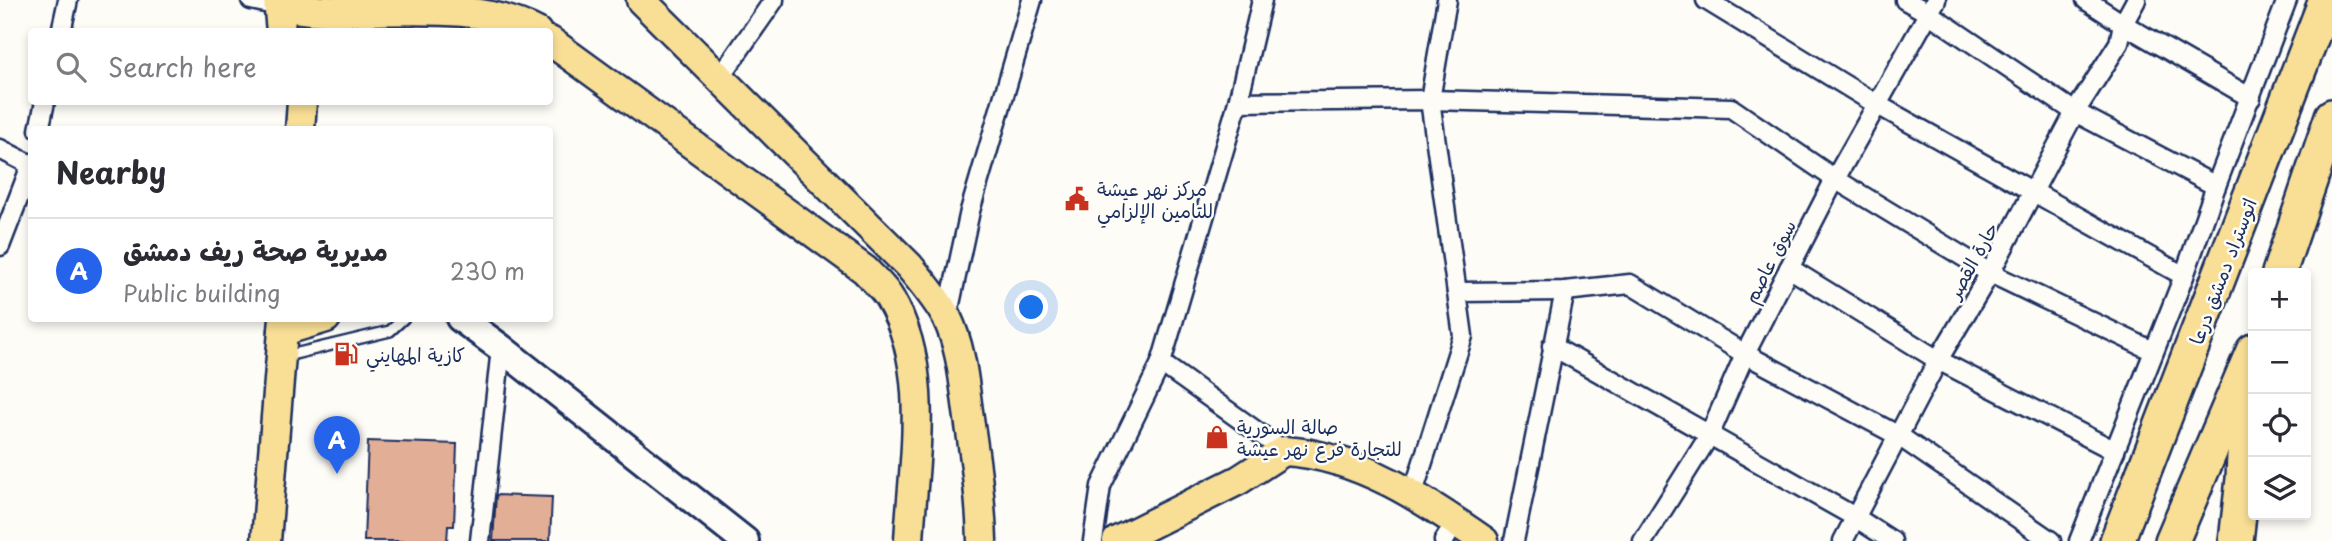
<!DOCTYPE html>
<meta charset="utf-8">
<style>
body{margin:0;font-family:"Playpen Sans","Playpen Sans Arabic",sans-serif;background:#f7f7f7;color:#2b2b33}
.controls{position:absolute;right:21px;bottom:21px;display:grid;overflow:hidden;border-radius:7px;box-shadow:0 4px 10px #0003}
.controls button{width:63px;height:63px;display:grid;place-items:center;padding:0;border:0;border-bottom:2px solid #e1e1e2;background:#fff;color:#2b2b33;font:35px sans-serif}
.you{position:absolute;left:1032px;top:308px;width:24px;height:24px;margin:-18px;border:5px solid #fff;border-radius:50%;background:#1a73e8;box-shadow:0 0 0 10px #1a73e833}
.badge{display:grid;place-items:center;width:46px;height:46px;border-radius:50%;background:#2563eb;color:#fff;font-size:23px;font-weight:700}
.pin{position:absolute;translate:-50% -58px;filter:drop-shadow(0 2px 4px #0008)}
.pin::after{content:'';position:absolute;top:37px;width:24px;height:21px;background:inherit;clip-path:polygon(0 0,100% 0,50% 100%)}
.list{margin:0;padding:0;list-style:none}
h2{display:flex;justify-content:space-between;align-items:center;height:91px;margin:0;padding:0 28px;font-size:30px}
h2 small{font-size:23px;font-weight:400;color:#7c7c81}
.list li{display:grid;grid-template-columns:46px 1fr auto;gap:21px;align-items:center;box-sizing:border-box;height:105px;padding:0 28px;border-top:2px solid #e1e1e2}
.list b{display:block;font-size:26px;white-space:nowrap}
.list p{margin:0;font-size:23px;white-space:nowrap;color:#7c7c81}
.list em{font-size:23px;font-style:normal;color:#7c7c81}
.icon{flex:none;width:38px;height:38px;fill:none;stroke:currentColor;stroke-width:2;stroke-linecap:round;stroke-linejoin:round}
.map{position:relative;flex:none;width:2332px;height:541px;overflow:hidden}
.search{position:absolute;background:#fff;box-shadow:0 4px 10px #0003;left:28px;top:28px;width:525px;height:77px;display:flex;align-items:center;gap:18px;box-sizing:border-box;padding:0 24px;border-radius:7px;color:#7c7c81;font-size:26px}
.panel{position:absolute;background:#fff;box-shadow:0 4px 10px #0003;left:28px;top:126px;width:525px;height:196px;border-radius:7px}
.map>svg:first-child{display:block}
.building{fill:#e2ae96;stroke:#1b2f5e;stroke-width:2}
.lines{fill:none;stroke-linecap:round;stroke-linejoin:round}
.lane-casing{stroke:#1b2f5e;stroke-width:14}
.street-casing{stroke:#1b2f5e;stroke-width:23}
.secondary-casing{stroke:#1b2f5e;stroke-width:32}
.primary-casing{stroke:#1b2f5e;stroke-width:33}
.highway-casing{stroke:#1b2f5e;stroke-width:38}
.lane{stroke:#fdfcf7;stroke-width:9}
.street{stroke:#fdfcf7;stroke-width:18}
.secondary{stroke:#fdfcf7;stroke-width:26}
.primary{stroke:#f9df96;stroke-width:28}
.highway{stroke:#f9df96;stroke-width:33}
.labels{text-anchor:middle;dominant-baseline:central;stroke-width:5;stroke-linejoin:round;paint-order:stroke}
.poi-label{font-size:19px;fill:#1b2f5e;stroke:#fdfcf7;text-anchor:start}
.street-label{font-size:19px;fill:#1b2f5e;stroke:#fdfcf7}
</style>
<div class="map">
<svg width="2332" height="541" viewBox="0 0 2332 541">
<rect width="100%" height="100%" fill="#fdfcf7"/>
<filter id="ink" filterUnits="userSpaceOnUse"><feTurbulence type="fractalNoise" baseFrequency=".0143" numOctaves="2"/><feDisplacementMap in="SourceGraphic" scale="14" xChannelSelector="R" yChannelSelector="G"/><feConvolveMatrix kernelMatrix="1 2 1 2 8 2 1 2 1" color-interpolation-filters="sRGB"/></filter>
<g filter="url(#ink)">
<g class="building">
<path d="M368 441 457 444 454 526H448L447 541H364Z"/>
<path d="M496 495 552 497 550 541H493Z"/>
</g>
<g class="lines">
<g class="lane-casing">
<path id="lane" d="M286 356 390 331 404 318"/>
</g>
<g class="street-casing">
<g id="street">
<path d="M251 0 279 6"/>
<path d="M1706 0 1876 104 2184 276"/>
<path d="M1905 0 1928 13 2075 112 2216 186"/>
<path d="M2086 0 2123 24 2251 98"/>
<path d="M61 32 68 0"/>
<path d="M719 79 774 0"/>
<path d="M1238 102 1430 100 1731 108 1835 179 1990 273 2153 351"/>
<path d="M39 130 45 102"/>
<path d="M0 149 31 165"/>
<path d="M0 246 32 163"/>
<path d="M1789 268 1938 360 2115 451"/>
<path d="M1457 292 1565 291 1630 284 1745 354 1899 436 2051 541"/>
<path d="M947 318 970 211 1032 0"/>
<path d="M1552 346 1855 517 1892 541"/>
<path d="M1161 363 1238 102 1262 0"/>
<path d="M1413 493 1463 336 1430 100 1447 0"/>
<path d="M480 541 501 348"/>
<path d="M1093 541 1101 486 1161 363 1284 451"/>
<path d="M1444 541 1456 522"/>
<path d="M1514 541 1565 291"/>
<path d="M1643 541 1709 436 1745 354 1835 179 1936 0"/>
<path d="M1843 541 1938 360 1990 273 2075 112 2119 43 2123 24 2136 0"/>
<path d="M2079 541 2184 276 2216 186 2287 0"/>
</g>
</g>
<g class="secondary-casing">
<path id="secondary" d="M460 318 501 348 745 541"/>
</g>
<g class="primary-casing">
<g id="primary">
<path d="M278 0 281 32"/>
<path d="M641 0 909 266C923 283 937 299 947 318 962 349 964 384 969 418 975 459 981 499 982 541"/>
<path d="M279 6C295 8 311 11 327 11 395 13 477 0 537 32"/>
<path d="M550 41 865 270C873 279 884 288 890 299 932 370 913 462 909 541"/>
<path d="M300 130 302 102"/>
<path d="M283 331 326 318"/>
<path d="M266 541 284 318"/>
<path d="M1117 541 1239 480 1284 451C1358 455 1425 500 1484 541"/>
</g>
</g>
<g class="highway-casing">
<g id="highway">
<path d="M2279 273 2332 116"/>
<path d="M2117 541 2326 0"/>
<path d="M2172 541 2253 351"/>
<path d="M2236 541 2243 479 2247 386"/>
</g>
</g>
<use href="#lane" class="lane"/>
<use href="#street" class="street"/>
<use href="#secondary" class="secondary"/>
<use href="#primary" class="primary"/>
<use href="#highway" class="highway"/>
</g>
</g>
<defs>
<g id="civic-bare" transform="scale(1.89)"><path d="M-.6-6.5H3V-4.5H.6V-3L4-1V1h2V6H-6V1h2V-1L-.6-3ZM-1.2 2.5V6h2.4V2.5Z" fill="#c8321e" stroke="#fdfcf7" stroke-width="2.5" paint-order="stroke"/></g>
<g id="fuel-bare" transform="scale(1.89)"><path d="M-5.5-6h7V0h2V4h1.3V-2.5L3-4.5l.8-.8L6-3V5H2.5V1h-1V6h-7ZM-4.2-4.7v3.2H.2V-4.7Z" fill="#c8321e" stroke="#fdfcf7" stroke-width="2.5" paint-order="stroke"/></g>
<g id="shop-bare" transform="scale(1.89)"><path d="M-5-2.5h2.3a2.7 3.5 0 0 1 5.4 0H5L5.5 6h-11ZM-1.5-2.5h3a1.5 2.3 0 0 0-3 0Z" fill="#c8321e" stroke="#fdfcf7" stroke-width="2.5" paint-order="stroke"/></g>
</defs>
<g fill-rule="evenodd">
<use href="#civic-bare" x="1077" y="199"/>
<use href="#fuel-bare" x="346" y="354"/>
<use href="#shop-bare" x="1217" y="437"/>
</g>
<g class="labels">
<g class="poi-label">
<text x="1097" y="188">مركز نهر عيشة<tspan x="1097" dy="22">للتامين الإلزامي</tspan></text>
<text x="366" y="354">كازية المهايني</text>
<text x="1237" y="426">صالة السورية<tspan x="1237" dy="22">للتجارة فرع نهر عيشة</tspan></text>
</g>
<g class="street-label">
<text transform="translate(1972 260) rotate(-61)">حارة القصر</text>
<text transform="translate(1769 261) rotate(-63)">سوق عاصم</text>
<text transform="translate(2222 271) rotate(-69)">اتوستراد دمشق درعا</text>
</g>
</g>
</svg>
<div class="controls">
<button>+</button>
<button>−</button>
<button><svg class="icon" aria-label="locate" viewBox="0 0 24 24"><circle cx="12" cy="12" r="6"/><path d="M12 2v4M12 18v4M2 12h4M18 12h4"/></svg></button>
<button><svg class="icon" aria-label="layers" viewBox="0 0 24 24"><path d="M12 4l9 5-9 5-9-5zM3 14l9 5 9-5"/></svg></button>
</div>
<div class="you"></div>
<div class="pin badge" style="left:337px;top:474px">A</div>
<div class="search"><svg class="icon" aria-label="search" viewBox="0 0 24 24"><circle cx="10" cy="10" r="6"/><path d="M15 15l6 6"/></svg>Search here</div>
<section class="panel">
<h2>Nearby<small></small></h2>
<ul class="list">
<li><span class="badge">A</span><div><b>مديرية صحة ريف دمشق</b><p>Public building</p></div><em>230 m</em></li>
</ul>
</section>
</div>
